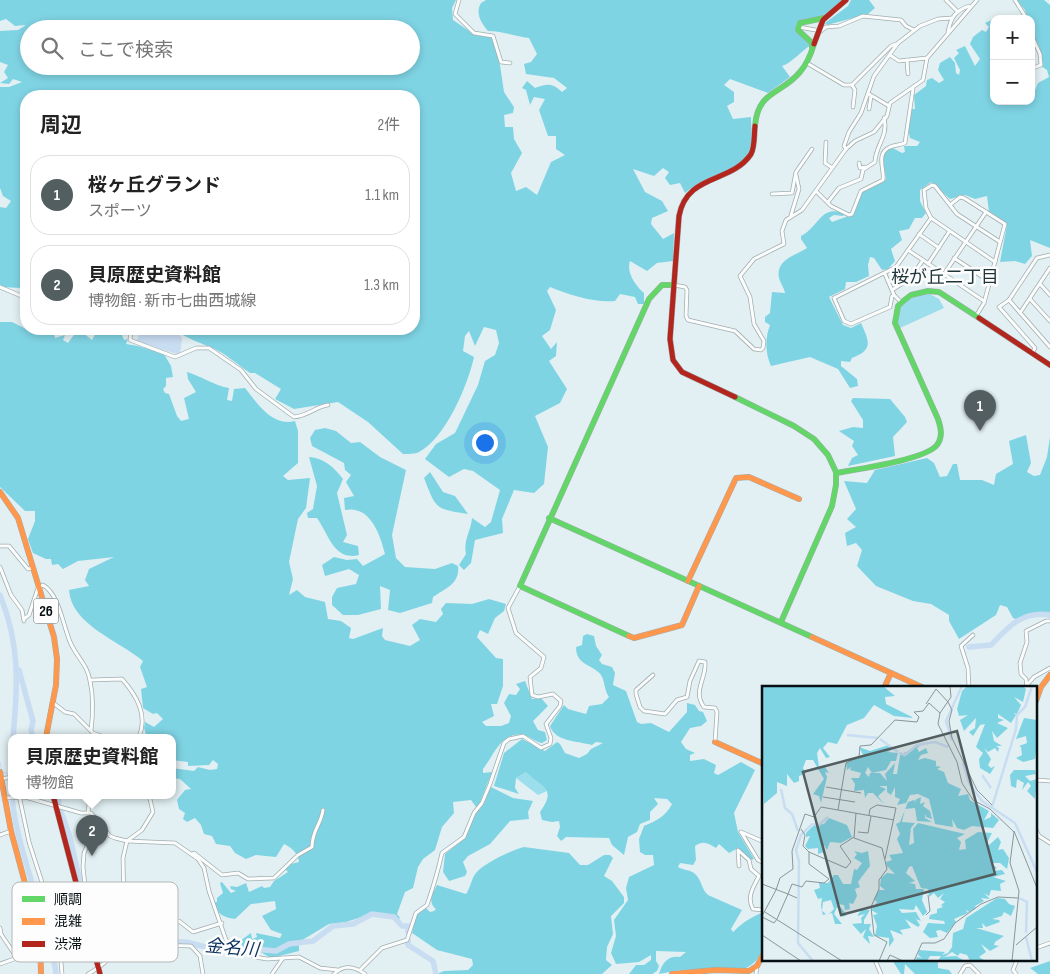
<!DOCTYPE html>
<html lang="ja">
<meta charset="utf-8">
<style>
body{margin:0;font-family:"Sofia Sans Condensed","Noto Sans JP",sans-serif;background:#f2f2f2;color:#222}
.controls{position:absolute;right:15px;top:15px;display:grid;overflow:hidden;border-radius:10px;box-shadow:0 2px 8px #0003}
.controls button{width:45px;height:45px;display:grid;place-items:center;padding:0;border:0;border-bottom:1px solid #e0e0e0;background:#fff;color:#222;font:25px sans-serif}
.you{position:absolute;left:484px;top:442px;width:18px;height:18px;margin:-12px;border:4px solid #fff;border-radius:50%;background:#1a73e8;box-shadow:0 0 0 8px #1a73e833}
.badge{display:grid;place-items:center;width:32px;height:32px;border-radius:50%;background:#535e60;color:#fff;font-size:16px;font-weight:700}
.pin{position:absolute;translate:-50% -41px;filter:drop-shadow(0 1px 2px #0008)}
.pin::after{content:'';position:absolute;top:26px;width:18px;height:15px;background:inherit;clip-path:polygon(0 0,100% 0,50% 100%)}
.popup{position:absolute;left:8px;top:734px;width:168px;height:65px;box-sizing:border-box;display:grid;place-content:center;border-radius:10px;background:#fff;filter:drop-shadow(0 1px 4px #0005);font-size:16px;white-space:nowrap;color:#767676}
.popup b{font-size:19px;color:#222}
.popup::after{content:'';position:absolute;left:50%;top:100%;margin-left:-10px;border:10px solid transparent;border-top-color:#fff}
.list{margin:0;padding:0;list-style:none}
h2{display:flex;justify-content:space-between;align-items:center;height:65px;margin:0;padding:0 20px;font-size:21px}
h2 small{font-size:16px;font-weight:400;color:#767676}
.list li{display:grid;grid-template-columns:32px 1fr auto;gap:15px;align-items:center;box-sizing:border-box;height:80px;margin:0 10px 10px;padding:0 10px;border:1px solid #e0e0e0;border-radius:20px}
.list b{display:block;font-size:19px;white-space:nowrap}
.list p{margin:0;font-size:16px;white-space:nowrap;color:#767676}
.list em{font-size:16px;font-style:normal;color:#767676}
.icon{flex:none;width:28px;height:28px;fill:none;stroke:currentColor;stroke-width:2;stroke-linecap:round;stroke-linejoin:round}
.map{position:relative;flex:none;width:1050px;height:974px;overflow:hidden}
.search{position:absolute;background:#fff;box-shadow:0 2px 8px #0003;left:20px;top:20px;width:400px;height:55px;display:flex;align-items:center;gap:12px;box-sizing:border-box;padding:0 18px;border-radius:28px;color:#767676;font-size:19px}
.panel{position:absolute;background:#fff;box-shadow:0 2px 8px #0003;left:20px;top:90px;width:400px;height:245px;border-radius:20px}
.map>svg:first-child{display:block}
.green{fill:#9cdeec}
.forest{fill:#7fd4e4;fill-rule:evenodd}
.water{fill:#c8dcf2}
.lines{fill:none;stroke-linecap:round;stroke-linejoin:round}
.stream{stroke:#c8dcf2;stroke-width:1}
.river{stroke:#c8dcf2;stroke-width:5.5}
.street-casing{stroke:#a2adaf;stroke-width:4.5}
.fast-casing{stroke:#a2adaf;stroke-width:6}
.slow-casing{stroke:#a2adaf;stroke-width:6}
.jam-casing{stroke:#a2adaf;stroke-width:6}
.street{stroke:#fbfdfd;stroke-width:3}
.fast{stroke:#63d668;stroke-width:5}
.slow{stroke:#ff974d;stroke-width:5}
.jam{stroke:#b3261e;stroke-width:5}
.jam-bridge-casing{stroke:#a2adaf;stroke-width:6;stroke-linecap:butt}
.jam-bridge{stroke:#b3261e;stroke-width:5}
.labels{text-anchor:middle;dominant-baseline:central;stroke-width:5;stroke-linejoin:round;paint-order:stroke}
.shield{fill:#fdfdfd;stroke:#505658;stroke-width:1}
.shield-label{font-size:15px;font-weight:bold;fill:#060f11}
.neighbourhood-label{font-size:18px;fill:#1e3539;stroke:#fdfdfd}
.water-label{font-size:18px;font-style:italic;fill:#0b325f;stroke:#fdfdfd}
.inset-river{fill:none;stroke:#c8dcf2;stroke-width:2.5}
.inset-road{fill:none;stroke:#8a9699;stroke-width:1}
.view{fill:#535e60;fill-opacity:0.15;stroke:#535e60;stroke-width:2.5}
.inset-edge{fill:none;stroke:#060f11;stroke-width:2.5}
.key{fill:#fdfdfd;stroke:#b3b6b6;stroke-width:1}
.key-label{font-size:14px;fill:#060f11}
</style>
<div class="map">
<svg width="1050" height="974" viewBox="0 0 1050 974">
<rect width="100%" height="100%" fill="#e2f0f3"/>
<g class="green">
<path d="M930 294 939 299 944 308 900 328 896 318 901 304 918 295Z"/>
<path d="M526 772 545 786 547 791 538 795 516 778Z"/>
</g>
<g class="forest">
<path d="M0 0H456L452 8 453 20 475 35 490 36 492 38 500 65 504 92 514 107 513 113 504 115 505 127H513L514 139 522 153 511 173 516 191 526 187 537 195 551 162 565 155 556 149V136H548L539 110 545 99 534 97 530 105 526 90 522 88 527 81 535 88C547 83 553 83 562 92L567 88 554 78 526 74 524 64 531 62 537 54 529 38C514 36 502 31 488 31 481 23 475 13 481 3L486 0H842L821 18 799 22 797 30 811 45C801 51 792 63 782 66L790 77 768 93 730 79 724 85 734 92V102L727 106 733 119 751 117C751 128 754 145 747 155 735 175 702 177 685 193L680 183 670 185 665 178 669 172 663 168 654 176 633 169 645 192 662 201 668 211 652 218 651 224 663 239 674 233 673 261 657 263 647 271 630 261C626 273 636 286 644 293V304H638L635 297 620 294 615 301C594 303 570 295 550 287L547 291 556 310 550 330 542 336 551 349 557 342 556 356 549 361 567 389 560 403 535 416 548 447 544 484 534 493 514 490 502 519 503 533 475 540 471 563 464 570 459 565 466 554C463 540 471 531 472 518L485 527 491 522 500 490 473 471 464 469 449 477 425 459 436 444 455 433 478 385 485 361 495 355 499 343 496 330 484 327 475 346 469 331 465 336 463 351 474 357C468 385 445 439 419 452 415 454 408 454 403 454L368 422 338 402 294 409 275 399 281 389 255 373H250C238 365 224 352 210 347 198 342 185 338 175 329H414V96H26V297H24L22 288 0 287V207L6 208 11 201 3 196 0 188V87H9L22 82 13 79 9 84 0 83 8 78 4 72 8 65 0 62V31L18 30 26 25 15 26 6 19 0 21ZM29 29H411V66H29Z"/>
<path d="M851 0H869L875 8 868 14 827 25 825 23 848 6Z"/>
<path d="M1016 0H1044L1050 5V248L1030 240 1032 256 1025 264 1015 261 1000 262 1007 225 989 212 987 196 975 199 965 195 950 199 931 182 920 190V201L926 213 922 218H915L909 229 899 231 902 240 891 249 895 261 888 269 882 270 874 258 870 257 868 265 869 276 856 282H846L845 289 829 297 843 325 851 328 861 323C869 341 874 350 852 358L850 362 841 361V366L857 379 858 386 850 388 838 369 810 357 771 366C765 353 765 338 770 325L765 322V317L770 313 772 292 785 293C784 287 780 283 779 278 775 260 796 255 807 248L801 239V236C819 227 821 203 845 214L843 216 834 215 829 218 832 222 854 214C856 208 857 199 860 194 867 185 879 187 886 179 885 165 878 157 891 147L902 153 905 152 904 146H917L920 142 910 138 908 129 912 109H915L914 95 926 86 927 80 932 78 939 83 944 80 938 70 940 63 950 57 955 63 956 73 959 75 960 70 954 58 959 53 956 50 965 46 975 66 980 59 970 44 973 37 982 30 986 32 989 27 985 23 994 19V101H1031V73L1034 93 1038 83 1049 77 1047 70 1041 66C1041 48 1031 37 1031 19H1028L1025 10Z"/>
<path d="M0 322H12L26 329H53L55 338 65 335 63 340 68 343 76 332 83 333 92 340 97 331 121 333 124 340 128 339 126 344 138 346 164 354 171 366 173 377 166 378V386L163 389 165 393 169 394 177 416 181 421 189 419 184 398 196 392 188 379 187 372C201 376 215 386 229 388L227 400 232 401 234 389 245 388C257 403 272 427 295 421L298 431V463L283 476 288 480 310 478 306 508 298 519 289 562 293 579 289 595 297 590 305 597 325 602 328 619 341 621 351 628 349 638 353 639 383 628 382 636 385 640 410 646 420 640 412 625 420 619 436 622 443 614 441 609 446 603 472 604 489 599 506 604 504 611 495 618 488 634 480 630 477 637 496 658 503 659V686L497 704H491L494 716 482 722 486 726H501L509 723 511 716 504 703 509 694 516 695 520 689 516 684 525 681 532 699 541 698 548 706 533 721 538 730 545 732 547 740 542 743C535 742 531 737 524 735 501 731 494 755 483 769V773L492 772 479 805 476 807 471 800 453 802 454 813 442 827 435 850 423 859 418 867 413 888 405 892 397 914 400 918 398 920 388 915 371 914 346 922 329 924 299 942V951L271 958 257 950 244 949 240 941 251 933 252 939 257 937 256 933 280 938 282 934 271 930 262 916 276 909 275 901 251 904 235 919C222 917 218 914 213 902H217V898L223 893 220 883 222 882 231 893 236 891 231 889 230 886 237 887 246 883 249 892 262 886 264 888 270 887 274 881 288 872 285 869 291 864 299 862C298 853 292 848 284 844L276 857 256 855 246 859 235 853 230 846 216 844 212 836 204 834 201 825 195 818 187 822 183 819 185 813 179 809 177 800 185 790 191 789 180 779 172 778V768L194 771 198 767 210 770 217 769 218 764 213 760 209 765 188 766V762L172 760V737H147L144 728 145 722 154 727 163 719 157 713 153 714 143 708 141 689 147 687 140 667 143 661C120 641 71 625 69 590L89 586 85 580 89 569 114 557 78 561 63 569 58 564 52 565 51 559H46L33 553 28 539 35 521V511H25L0 487Z"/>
<path d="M853 398 890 399 905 417 907 422 893 437 895 456 848 466 852 458 858 455 852 446 854 441 839 431 853 427 863 428V420L851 401Z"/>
<path d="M325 428 336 431 351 443 360 442 380 457 406 470 392 535 396 558 405 567 435 569 452 563 458 566C460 584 446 588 433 597L432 603 400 613 388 610 390 590 380 586 381 609 358 615H343L332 605V597L337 588 356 584 359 575 349 569 325 576 322 565 334 557 347 560 357 559 363 566 385 554C380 534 370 505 345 510L344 498 354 496 346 482 351 475 345 470 344 463 312 446 310 438 315 430Z"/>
<path d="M1026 435 1031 463 1027 472 1034 476 1040 475 1047 457 1050 437V618C1041 612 1030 618 1021 621L1013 618 1007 607 1000 605 996 615 959 639 949 621V615L931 604 913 601 876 586 857 566 862 550 856 543 847 546 845 533 856 527 847 519 856 509 844 481 867 483 875 470 927 458 934 463 940 477 947 476 953 464H957L960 480H982L994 485 996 474 1013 464 1009 441Z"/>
<path d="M309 457C324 458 334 467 343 479L337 493 347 535 343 542 358 546 359 555C334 561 329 535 317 518H308L307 513 313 509 317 486Z"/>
<path d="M430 472 443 492 455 496 468 514C434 509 436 508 424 478Z"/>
<path d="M587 634 594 636 596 646 602 655 599 660 602 664 612 667 615 673 613 685 626 691 637 722 641 724 651 723 669 732 687 712V703L695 705 699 711 703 712 707 721 701 726 690 728 681 742 686 749 695 753 690 755V761L704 759 716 765 714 773 718 775 741 762 755 770 734 813 738 832 754 859 751 860 738 848 729 853 719 844 716 848C708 843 703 840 695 846L696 860 693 865 680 863 678 867C683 870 690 870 694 873 702 879 701 889 708 895L742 910 731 929 733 932C743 922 753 916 764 912 764 934 768 959 744 969L680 970 659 974C662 963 668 955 680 957L686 952 656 951V961L659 966 657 971 652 974H629L636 965H644L651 960V955L639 962 616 964 611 953 616 936 614 920 628 900 626 888 629 877 654 865 653 855H645L640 852 639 839 644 826C656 821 666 816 672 804L667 799 654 798 658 804 650 812V820L640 824 637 832 628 837 624 855 612 845 609 838 566 837 561 841 557 836 560 827 559 821 552 822 542 820 540 812C557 788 543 788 526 772L516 778 515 788 519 794 494 786 504 753 522 739 545 751 557 742 560 744 565 753 579 758 587 754 591 749 603 743 596 742 592 745C578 741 555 742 550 726L564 705 568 709 586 714 589 706 602 704 609 697C604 690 605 681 601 675 593 664 576 666 576 647L582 645 583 636Z"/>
<path d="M491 787 513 798 533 801 528 812 529 819 510 821 490 844 468 856 463 862 467 872 465 876 449 881 443 872 445 854 465 838 477 810 482 806Z"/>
<path d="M524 847 569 853 580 865H588L604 855H610L613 858 604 876 612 881 624 897V903L611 916 613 934 607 947 606 960 612 965 602 974H437L444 971 468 970 473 965 472 959 437 950 412 933 416 915 426 908 430 912 434 911 436 909C427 902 433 893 437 885L466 894C471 887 471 879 476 873 484 863 512 850 524 847Z"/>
<path d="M892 960H938V968L949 970 952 974H915L905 964 904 974H901Z"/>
<path d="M1050 961V974H1038L1030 968Z"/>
</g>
<path class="water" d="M143 329 175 330 182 338 180 355 136 341Z"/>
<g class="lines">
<path class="stream" d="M0 762 2 772 10 774"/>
<g class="river">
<path d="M0 595C20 644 18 685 13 737"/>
<path d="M969 647 991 645C1008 627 1023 610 1050 615"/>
<path d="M19 670 33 721 31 730 33 737"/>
<path d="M12 753C5 809 27 865 43 918 48 936 54 955 56 974"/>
<path d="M58 795 59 803"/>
<path d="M60 809 70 837 82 891 91 903 122 932 130 937 154 942H186L217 950 228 946 239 950 254 949 276 951 289 944 313 941 333 926 353 924 372 914 394 917 402 926H408V932"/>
<path d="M408 940V945L433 961 436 974"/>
</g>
<g class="street-casing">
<g id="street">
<path d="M459 0 455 14 474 33 493 36 501 62 510 63"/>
<path d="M946 0 957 11"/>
<path d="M1015 0 1027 19"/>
<path d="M799 27 821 31 826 27 839 26 863 16 901 20 906 26 914 30"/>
<path d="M948 32C951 17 955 11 969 6"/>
<path d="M1031 34 1040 54 1041 65 1033 68"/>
<path d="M890 55 899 61 927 58"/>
<path d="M907 60 908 74"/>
<path d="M807 63 844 85H852L891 46 896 44"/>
<path d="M852 85 855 90 853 107"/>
<path d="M869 94 889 106"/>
<path d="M869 109 871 96"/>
<path d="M826 142 825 163 831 167"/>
<path d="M846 149 844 146 849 132 861 113 874 76 898 43 920 26 938 19 952 18"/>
<path d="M859 163 860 168 866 167"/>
<path d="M816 191 831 206 849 215 852 214 861 191 883 180C885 169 875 154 890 147 895 145 900 145 905 143L913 89"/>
<path d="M772 194 792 193 796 172 812 149"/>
<path d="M828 202 839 188 861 179 863 170 875 162C875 146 889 136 884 118"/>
<path d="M950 205 960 197 964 198 1005 224 984 303 976 316"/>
<path d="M791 215 799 189 796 175"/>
<path d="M919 234 939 248"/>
<path d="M908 250 984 301"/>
<path d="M954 258 989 281"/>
<path d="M995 262 931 218 926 208 924 190 932 185 935 186 957 214 1000 242"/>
<path d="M928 264 949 232"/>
<path d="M885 274 894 295 901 302"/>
<path d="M944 274 986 212"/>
<path d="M1040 284 1050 295"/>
<path d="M674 285 685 287 687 290 686 316 688 320 735 331 754 349 761 350 763 348 764 341 754 324 750 297 740 276 754 259 784 244 782 231 786 220 802 210 846 149 855 141 874 132 887 116 890 103 923 80 927 58 977 0"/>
<path d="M0 287 26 298"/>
<path d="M892 290 911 278 923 260"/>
<path d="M894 295 892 296 890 307 851 324 844 321 834 298 896 267 931 218"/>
<path d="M1030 299 1050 321"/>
<path d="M1009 300 1050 347"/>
<path d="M1020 313 1050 268"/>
<path d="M131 329 130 340 175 357 196 348H209L241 370 256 389 294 417C308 416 317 406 328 405"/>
<path d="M1032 353 1035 348 999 307 1009 300 1037 258 1050 255"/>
<path d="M0 546H9L28 569 34 568"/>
<path d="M0 567 11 595 22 610 24 621"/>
<path d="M24 619 29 615 38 588 43 585C60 595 63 627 71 644 77 657 88 666 90 681 94 698 93 714 91 731"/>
<path d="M653 675 636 690V694L640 707 644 711 665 714 677 700 687 697 690 681 699 661 705 662C707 678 692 691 704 707L715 708 717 712 715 742"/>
<path d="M91 680 122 679C137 696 148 715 139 737"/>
<path d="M1027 685 1034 677 1050 668"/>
<path d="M969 688 968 668 961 646 973 635"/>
<path d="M1027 688 1026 679 1021 674 1020 663 1027 642 1026 631 1046 621H1050"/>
<path d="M52 702 65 712 74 714 93 733 104 737"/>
<path d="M0 779 12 777"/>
<path d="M1036 780 1050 781"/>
<path d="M19 795 29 842 59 935 62 974"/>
<path d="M149 795 153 812 142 830 127 841 123 858 124 910 118 926 127 934 132 935 139 931 156 930 179 921 193 932 222 923"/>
<path d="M4 798 25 797 81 813H91L110 836 115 838 127 841 175 843 198 859 204 868 209 891 226 940 255 957 267 959 299 957 320 968 338 970"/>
<path d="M88 813 90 795"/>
<path d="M98 820 84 853 83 867 86 895 118 924"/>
<path d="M1036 830 1039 836 1050 843"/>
<path d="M741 832 758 860 764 863"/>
<path d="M741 832 764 842"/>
<path d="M0 835 11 831"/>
<path d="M192 854 194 853 222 875 238 873 248 879 274 878 298 855 312 847C312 830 321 825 323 810"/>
<path d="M739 866 738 850 749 860 751 869 759 876C754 886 746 897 753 909L764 910"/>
<path d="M80 897H83L123 936"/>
<path d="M0 928 1 934 17 958"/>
<path d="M132 935 134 941 153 945 191 946 200 956 203 974"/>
<path d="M1036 948 1050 943"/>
<path d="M875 960 881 974"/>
<path d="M0 964 17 958 41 955"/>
<path d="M360 970 382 948 407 940 416 913 427 905C433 888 438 871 442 853L464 837 474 813 482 803 490 784 504 743 509 739 523 736 541 748 550 744 551 738 546 724 560 706 561 701 553 694 538 697 532 695 530 677 541 668 544 657 516 633 508 608 520 586"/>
<path d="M88 974C109 963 112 954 124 935"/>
<path d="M272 974 283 958"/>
<path d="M334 974C344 964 354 966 365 974"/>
<path d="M756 974 757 966"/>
<path d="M960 974 965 966 970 965 979 974"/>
<path d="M1016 974 1013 970 1017 960"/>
</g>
</g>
<g class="fast-casing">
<g id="fast">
<path d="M812 47V43L798 30 800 23 824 18"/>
<path d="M755 126C758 90 781 95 800 72 807 64 811 54 814 44"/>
<path d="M735 397 794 426 814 439 828 455 836 472V485L832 506 781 622"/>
<path d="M836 473C857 469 925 460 937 445 943 437 941 428 938 419L895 323 898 306 902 302 911 295 928 291 939 292 979 318"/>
<path d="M549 518 812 637"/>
<path d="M629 636 520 586 649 299 662 285H674"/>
</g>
</g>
<g class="slow-casing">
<g id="slow">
<path d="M0 492 18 518 54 637 57 659 56 685 46 737"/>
<path d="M688 581 736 478 749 477 799 499"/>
<path d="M629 636 634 638 682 625 699 586"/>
<path d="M812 637 924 688"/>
<path d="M884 688 891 673"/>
<path d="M1036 701 1041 687 1050 675"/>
<path d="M715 742 764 764"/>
<path d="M0 772 11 831 40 939 41 974"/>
<path d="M672 974 715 970 749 971 757 966 764 953"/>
</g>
</g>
<g class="jam-casing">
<g id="jam">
<path d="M824 19 846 0"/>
<path d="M979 318 1050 365"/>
<path d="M735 397 682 372 673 360 670 339 679 216C687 173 731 184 751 154 755 147 754 134 755 126"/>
<path d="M53 795 100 974"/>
</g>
</g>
<use href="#street" class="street"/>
<use href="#fast" class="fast"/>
<use href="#slow" class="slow"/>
<use href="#jam" class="jam"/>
<g class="jam-bridge-casing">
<path id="jam-bridge" d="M814 44 823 20"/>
</g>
<use href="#jam-bridge" class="jam-bridge"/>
</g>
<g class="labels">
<rect class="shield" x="33.5" y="598.5" width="25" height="25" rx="4"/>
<g class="shield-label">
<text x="46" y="611">26</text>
</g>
<g class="neighbourhood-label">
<text x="945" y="277">桜が丘二丁目</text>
</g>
<g class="water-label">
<text transform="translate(232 948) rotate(5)">金名川</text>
</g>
</g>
<g transform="translate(762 686)">
<rect width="275" height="275" fill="#e2f0f3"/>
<path d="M0 0H121L133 10 123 11 124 18 152 32 132 30 112 19 102 32 85 39 75 58 66 56 61 62 68 71 64 72 58 62 55 67 57 81H63L67 87 63 86 65 91 59 117 57 110 51 108 62 93 51 74H44L41 82 44 87 37 90V95L32 97 25 88V100L15 96V107L2 118V132ZM205 0H261L264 3 261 16 252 11 259 19 255 28 252 27 254 29 249 37 236 28V32L242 34 235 37 246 42 235 52 230 45 232 55 240 60H234L237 62 236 66 233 62 226 66 222 62 229 73 226 79 229 82 233 80 228 88 218 82 217 73 221 67 214 61 223 38 218 39 211 50 207 46 213 42 214 32 202 45 198 34 206 29 197 30 195 23 200 5ZM262 32 275 34V61L273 73 261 76 254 72 260 69 259 61 257 60 265 57 264 50 254 53ZM160 58 155 62 157 66 164 62 166 67 159 69 156 74 163 72 174 75V80L179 81 175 83 182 86 186 97 199 103 196 110 206 108 208 114 227 125 222 134 229 131V127L237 134 231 142 210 140 202 144 195 142 190 133 191 141 173 138 167 113 156 108 148 109 144 117 135 119 138 113 133 111V101L129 109 125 106V100H117L124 103 116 110 122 118 111 107H106L103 112 102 104 92 105 93 98 89 92H97L99 87 88 84 89 81 85 84 84 77 101 69 97 61 108 65 127 59 131 63 126 66 136 67 134 75H129L124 84 110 87 106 81 103 87 107 91 108 87H118L125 95 123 88 133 77 131 88H135L138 69ZM252 84H273L274 88 263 90 268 95 275 93 273 113 265 105 269 100 266 96 260 104 262 97 255 93 254 102 249 100 248 89ZM159 111 158 118 163 116 161 120 168 125 170 133 164 131 163 127V132L170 136 155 135 153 122 143 123 140 136 153 137 149 142 147 159 152 157 151 143 156 137 203 148 195 152 199 156 197 164 204 163 203 154 216 146 230 147 224 159 226 160 236 151 239 156 236 164 241 163 247 172 245 183 238 177H229L235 182 230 185 240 184 243 188 231 191 244 195 238 198 239 205 229 204 227 210 222 207 228 213 219 212 222 215 213 220 214 222 207 226 203 223 206 227 192 233 194 236 185 247 178 244 174 245 176 251 168 252 161 246 166 237 183 238 182 235 167 233 168 229 175 227V223L181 221 179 219 183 216 178 213 182 207 176 212 172 207 167 211 166 203 159 202 150 180 147 181 144 187 153 195 147 197 153 198 154 203H162L160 214 165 226 161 230 154 219 152 224 137 223 140 227 154 226 159 235 154 233 158 239 156 241 143 233 149 242 138 244 141 249 128 244 132 254 127 261V252L113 250 115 240 111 229 116 228 109 224 115 216 112 213 117 204H123L118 200 119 192 125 187 133 188 125 180 124 176 130 174 127 169 141 167 135 153 138 148 134 138 138 136 146 116 152 114 154 117 153 114ZM67 132 85 139 90 151 79 157 68 156 65 164 62 159V166L56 168V162L46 163 43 160 48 150 44 151V147L52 139 62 138ZM92 165 100 167 106 165 108 180 96 196 98 201 93 203 95 210 91 218 87 217 88 223 83 224 82 219 76 218 85 229 80 231 75 221 72 228 80 238H73L70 227 67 228 72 223 69 214 61 216 60 225 64 228 61 229 60 226 59 219 60 212 56 213 52 204 58 202 57 197H66L72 189H76L81 198H89L92 183 95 184 100 177 92 172 95 168ZM235 212 243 213 247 218 253 220 249 230 242 226 240 230 230 233 237 234 238 236 224 241 220 237 221 242H214L242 250 233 256 232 259 237 260 228 265 219 258 224 266 217 271 222 274 208 275 205 269 198 267 196 270 190 266 184 270 180 271 194 270 203 275H176L179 270H168L165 275H153L155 271 160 272 156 269 157 264 183 266 180 269 186 267 190 261 191 247 201 243 204 232ZM100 223 108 224 102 234V238H109L107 243 112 251 106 250 108 258 101 251 104 243 99 248 90 238 100 237 99 232 103 228 95 230Z" fill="#7fd4e4"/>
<path class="inset-river" d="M85 49 116 52M118 53 136 66M190 54 184 35 200 0M137 67 143 69 155 59 173 56 186 61M201 77 207 97 220 115 253 137 275 186M220 89 229 102M19 103 23 122 30 128 36 145M230 121 254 43 255 29 263 21 270 0M257 212 265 216 264 247M264 251 270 275M51 275 36 257 37 176 34 164 39 149 50 138 57 139 66 131"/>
<path class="inset-road" d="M188 0 189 11 178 27 176 38 195 76 200 97 211 114 228 123 252 146 248 177 257 205 250 275M186 16 190 24 187 35 190 52 215 104 230 119M164 18 174 3 186 16M64 101 99 107M61 111 93 116M76 124 132 134M94 127 92 152 120 162 125 183 117 194V203L109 221 112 249 125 256 117 275M107 129 108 123 115 119 134 122 123 173M39 143 43 149 41 160 47 166 84 182 89 176 78 160 92 151M252 145 275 202M96 146 106 147 109 130M0 198 26 208 15 233M14 204 18 192 31 183 30 165 43 128 52 131 59 121 76 124 84 77 97 71 98 60 109 59 133 34 155 36 157 31 152 26 161 25 167 17 178 27M35 212 26 208 30 198 40 201 44 195 62 197 67 193 47 178V166M3 226 80 275M164 229 168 225 166 209M0 230 14 204M0 231 12 237 15 233M0 249 39 275M254 259 275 241M125 275 128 269 141 275M152 275 160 257H173L182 253 193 237 219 218 236 211 256 212"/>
<path class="view" d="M195 45 233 188 79 229 41 86Z"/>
<rect width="275" height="275" class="inset-edge"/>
</g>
<rect x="12" y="882" width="166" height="80" rx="8" class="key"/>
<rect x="22" y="896" width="23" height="6" fill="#63d668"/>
<rect x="22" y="918" width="23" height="7" fill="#ff974d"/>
<rect x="22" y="941" width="23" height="6" fill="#b3261e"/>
<g class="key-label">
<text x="54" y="904">順調</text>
<text x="54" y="926">混雑</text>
<text x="54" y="949">渋滞</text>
</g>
</svg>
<div class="controls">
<button>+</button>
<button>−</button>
</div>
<div class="you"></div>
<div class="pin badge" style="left:980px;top:431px">1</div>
<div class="pin badge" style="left:92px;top:856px">2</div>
<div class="popup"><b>貝原歴史資料館</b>博物館</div>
<div class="search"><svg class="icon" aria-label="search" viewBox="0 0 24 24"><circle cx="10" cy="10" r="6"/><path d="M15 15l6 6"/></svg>ここで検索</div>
<section class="panel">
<h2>周辺<small>2件</small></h2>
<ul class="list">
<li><span class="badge">1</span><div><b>桜ヶ丘グランド</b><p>スポーツ</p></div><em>1.1 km</em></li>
<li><span class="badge">2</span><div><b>貝原歴史資料館</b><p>博物館 · 新市七曲西城線</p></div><em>1.3 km</em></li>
</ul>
</section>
</div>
